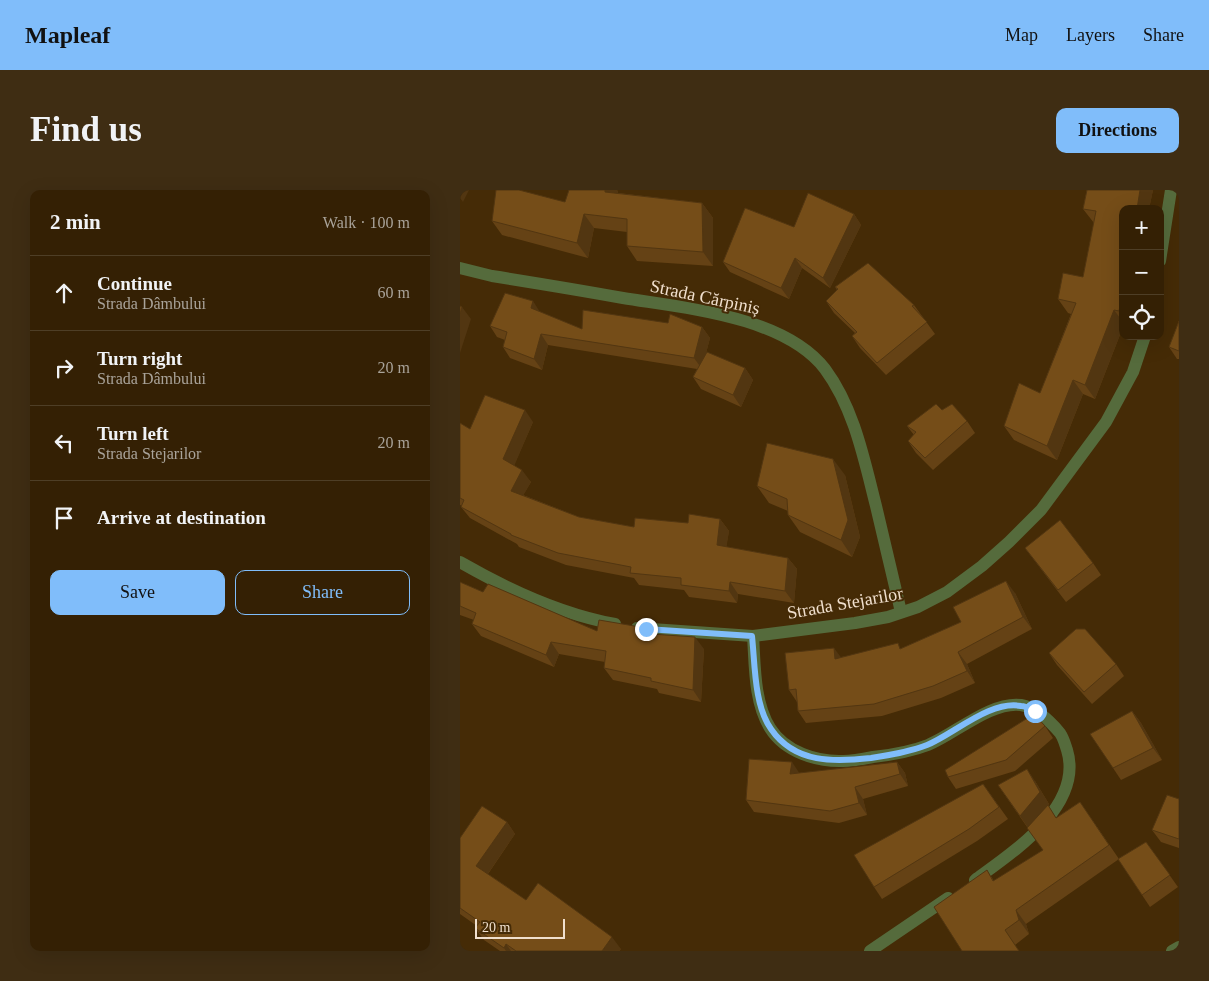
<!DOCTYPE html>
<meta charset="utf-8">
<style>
body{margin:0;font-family:Georgia,serif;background:#3f2d13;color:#f1f3f6}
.controls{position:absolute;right:15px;top:15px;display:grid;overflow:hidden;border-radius:10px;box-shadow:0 5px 20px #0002}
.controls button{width:45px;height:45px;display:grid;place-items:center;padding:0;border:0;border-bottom:1px solid #4e3e26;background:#342004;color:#f1f3f6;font:25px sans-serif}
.scale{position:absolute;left:15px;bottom:12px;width:90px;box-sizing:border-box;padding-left:5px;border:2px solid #f0dfcd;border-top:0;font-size:14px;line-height:18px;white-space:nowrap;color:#f0dfcd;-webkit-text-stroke:4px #452b06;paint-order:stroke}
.stop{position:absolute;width:15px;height:15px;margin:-11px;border:4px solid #80bdfa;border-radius:50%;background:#fff}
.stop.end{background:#80bdfa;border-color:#fff;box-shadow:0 1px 5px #0008}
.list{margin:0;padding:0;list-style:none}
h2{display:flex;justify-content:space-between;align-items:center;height:65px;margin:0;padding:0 20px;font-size:21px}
h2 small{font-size:16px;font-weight:400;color:#a9a39a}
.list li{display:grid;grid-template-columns:32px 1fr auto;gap:15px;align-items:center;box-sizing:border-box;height:75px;padding:0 20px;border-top:1px solid #4e3e26}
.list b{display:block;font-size:19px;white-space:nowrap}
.list p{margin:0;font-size:16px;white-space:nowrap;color:#a9a39a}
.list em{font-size:16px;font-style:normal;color:#a9a39a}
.actions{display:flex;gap:10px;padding:15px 20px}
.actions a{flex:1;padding:11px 0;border:1px solid #80bdfa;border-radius:10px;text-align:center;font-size:18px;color:#80bdfa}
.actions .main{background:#80bdfa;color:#111}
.icon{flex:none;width:28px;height:28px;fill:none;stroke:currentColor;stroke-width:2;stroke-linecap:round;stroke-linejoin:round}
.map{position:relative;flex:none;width:719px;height:761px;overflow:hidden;border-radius:10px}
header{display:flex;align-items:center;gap:30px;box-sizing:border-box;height:70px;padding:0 25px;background:#80bdfa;color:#111}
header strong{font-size:24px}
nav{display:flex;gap:28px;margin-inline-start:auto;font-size:18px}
.intro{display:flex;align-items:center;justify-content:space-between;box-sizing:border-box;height:120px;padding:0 30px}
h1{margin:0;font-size:35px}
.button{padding:12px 22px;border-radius:10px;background:#80bdfa;color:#111;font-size:18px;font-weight:700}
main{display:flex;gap:30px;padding:0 30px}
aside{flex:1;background:#342004;border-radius:10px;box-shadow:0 5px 20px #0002}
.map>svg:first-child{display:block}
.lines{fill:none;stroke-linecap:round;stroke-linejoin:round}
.minor{stroke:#556b3c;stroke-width:12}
.wall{fill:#654215}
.shaded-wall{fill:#523611}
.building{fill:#754d18;stroke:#523611}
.route{stroke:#80bdfa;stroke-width:6}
.labels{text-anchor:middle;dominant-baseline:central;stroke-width:4;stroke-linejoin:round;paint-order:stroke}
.street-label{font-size:18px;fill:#f0dfcd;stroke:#452b06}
</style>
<header>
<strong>Mapleaf</strong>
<nav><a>Map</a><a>Layers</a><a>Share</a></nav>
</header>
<div class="intro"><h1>Find us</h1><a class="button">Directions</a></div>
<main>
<aside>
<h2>2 min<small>Walk · 100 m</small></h2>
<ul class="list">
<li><svg class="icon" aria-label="ahead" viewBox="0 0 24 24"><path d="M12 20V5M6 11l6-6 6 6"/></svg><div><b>Continue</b><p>Strada Dâmbului</p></div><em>60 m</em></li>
<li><svg class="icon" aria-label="right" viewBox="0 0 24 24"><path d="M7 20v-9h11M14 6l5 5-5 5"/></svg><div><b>Turn right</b><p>Strada Dâmbului</p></div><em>20 m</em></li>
<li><svg class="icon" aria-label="left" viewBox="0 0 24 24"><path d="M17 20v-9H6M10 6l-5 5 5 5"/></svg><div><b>Turn left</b><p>Strada Stejarilor</p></div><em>20 m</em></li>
<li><svg class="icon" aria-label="arrive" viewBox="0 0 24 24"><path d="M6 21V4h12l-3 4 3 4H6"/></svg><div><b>Arrive at destination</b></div></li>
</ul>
<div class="actions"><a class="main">Save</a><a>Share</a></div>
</aside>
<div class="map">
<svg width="719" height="761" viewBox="0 0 719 761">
<rect width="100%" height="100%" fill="#452b06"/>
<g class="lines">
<g class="minor">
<path d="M700 71 711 0"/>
<path d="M0 78 32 86C76 93 119 100 163 108 224 118 324 126 365 179 394 218 404 269 416 316 424 351 433 387 441 422"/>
<path d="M0 372C47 399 100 424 155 434"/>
<path d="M177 438 293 446 395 433 428 427 458 417 487 402 522 376 549 352 581 320 646 232 673 182 685 146"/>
<path d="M293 446C295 476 294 512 310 538 325 562 357 572 383 571 393 571 403 569 413 567 431 565 450 562 468 555 495 544 531 511 561 515 577 518 590 531 600 543 604 549 605 554 607 560 624 616 553 662 515 690"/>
<path d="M410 761 488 708"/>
<path d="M712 761 719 757"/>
</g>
</g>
<g class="wall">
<path d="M109 0H157L158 2V3L242 13 253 28V76L177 71 167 56V42L134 38 128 68 42 45 32 31 105 12Z"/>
<path d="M627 0H693L689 19H663V137L635 209 623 204 597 270 554 250 544 236 580 203 611 124 608 123 598 109 623 87 634 33 623 19Z"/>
<path d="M394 24 401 35 370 98 342 78 329 109 270 82 263 72 334 37Z"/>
<path d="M375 97 454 115 475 144 426 185 400 158 392 146 395 143 374 123 366 111 377 100Z"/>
<path d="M80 122 122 139 242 137 250 148 246 163 285 178 293 190 281 217 241 199 233 187 237 179 88 155 82 180 50 168 43 157 45 150 37 147 30 136Z"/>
<path d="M719 131V169H717L709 157Z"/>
<path d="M482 220 507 231 515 243 473 280 456 263 448 251 454 245 447 236Z"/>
<path d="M73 232 54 275 71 292 63 305 119 327 174 337 228 333 260 329 269 341 266 357 328 368 337 379 334 413 278 404 277 413 229 407 224 400 179 395 174 388 106 375 59 357 57 354 10 328 1 317 2 316 0 315V233L10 239Z"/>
<path d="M385 285 400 347 392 367 340 342 328 325V321L309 313 297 296Z"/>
<path d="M565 358 633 373 641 385 606 412Z"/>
<path d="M0 392 23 402 137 441 192 439 196 445 244 459 241 512 199 503 197 499 153 490 144 478 145 472 99 464 94 477 21 446 12 434 14 430 0 425Z"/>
<path d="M555 403 572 439 507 474 515 493 481 508 422 526 346 533 338 521 337 512 329 500 381 467 442 458 501 432Z"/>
<path d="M589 463 656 474 664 486 632 514 597 475Z"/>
<path d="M672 521 681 533 702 570 661 590 653 578Z"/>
<path d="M585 536 593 548 555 581 496 599 488 587Z"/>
<path d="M437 572 445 583 448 596 403 609 407 625 379 633 294 622 286 610 340 583Z"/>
<path d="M575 591 589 614 588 615 596 628 620 612 659 669 566 734 569 744 555 755 502 761 527 680 534 691 583 660 538 595Z"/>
<path d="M523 594 548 629 517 651 422 709 414 697Z"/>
<path d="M719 609V658L701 652 692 640Z"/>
<path d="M47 632 55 644 28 684 66 710 161 759 159 761H40L24 750 15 738 17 736 0 724V648Z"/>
<path d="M686 652 718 697 690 717 658 669Z"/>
</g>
<g class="shaded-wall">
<path d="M0 0H9L3 12 0 8Z"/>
<path d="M145 0H157L158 2 155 16 145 2Z"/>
<path d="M680 0H693L689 19H677Z"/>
<path d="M242 13 253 28V76L243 62Z"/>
<path d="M124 24 134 38 128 68 117 53Z"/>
<path d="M394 24 401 35 370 98 363 88Z"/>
<path d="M335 68 342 78 329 109 321 98Z"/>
<path d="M663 77V98L660 94Z"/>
<path d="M663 100V127L659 121Z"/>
<path d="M73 111 80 122 71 118Z"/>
<path d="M2 117 11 129 0 163V124Z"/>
<path d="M654 120 663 132V137L635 209 625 195Z"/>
<path d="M242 137 250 148 242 179 234 168Z"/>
<path d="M81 144 88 155 82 180 74 169Z"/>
<path d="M285 178 293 190 281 217 273 205Z"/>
<path d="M613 190 623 204 597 270 587 256Z"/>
<path d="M65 220 73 232 52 281 43 269Z"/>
<path d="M373 269 385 285 400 347 392 367 381 350Z"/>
<path d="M62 280 71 292 59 313 51 301Z"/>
<path d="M260 329 269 341 265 367 257 355Z"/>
<path d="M328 368 337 379 334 413 325 401Z"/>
<path d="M546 391 555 403 572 439 563 427Z"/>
<path d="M270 392 278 404 277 413 269 401Z"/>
<path d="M192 439 200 451 191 444Z"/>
<path d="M235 447 244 459 241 512 233 500Z"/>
<path d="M91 452 99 464 94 477 86 465Z"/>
<path d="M374 458 383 470 375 469Z"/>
<path d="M498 462 507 474 515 493 507 481Z"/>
<path d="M672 521 681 533 702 570 693 558Z"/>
<path d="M332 572 340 584H330Z"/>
<path d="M437 572 445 583 448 596 440 584Z"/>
<path d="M567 579 575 591 589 614 568 638 560 626Z"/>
<path d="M395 597 403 609 407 625 399 613Z"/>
<path d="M47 632 55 644 25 688 16 676Z"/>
<path d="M556 720 566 734 569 744 559 730Z"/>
<path d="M152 747 161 759 159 761H142Z"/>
<path d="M46 754 51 761H46L44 758Z"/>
</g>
<g class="building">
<path d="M36 0H59L105 12 109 0H145V2L242 13 243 62 167 56V29L124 24 117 53 32 31Z"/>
<path d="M627 0H680L677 19H663V77L660 94H663V100L659 121 654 120 625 195 613 190 587 256 544 236 559 193 580 203 616 113 598 109 603 83 623 87 636 21 623 19Z"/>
<path d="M348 3 394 24 363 88 335 68 321 98 263 72 285 18 334 37Z"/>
<path d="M408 73 454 115 452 116 467 132 417 173 392 146 397 142 366 111 378 99 375 97Z"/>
<path d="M45 103 73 111 71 118 122 139 123 120 208 133 210 124 242 137 234 168 81 144 74 169 43 157 47 142 30 136Z"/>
<path d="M0 116 2 117 0 124Z"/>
<path d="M719 131V161L709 157Z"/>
<path d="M247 162 285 178 273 205 233 187Z"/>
<path d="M25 205 65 220 43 269 62 280 51 301 119 327 174 337 175 328 228 333 229 324 260 329 257 355 328 368 325 401 270 392 269 401 221 395V388L170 383 171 377 98 363 51 345V344L1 317 4 310 0 308V233L10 239Z"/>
<path d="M476 214 482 220 492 214 507 231 465 268 448 251 456 242 447 236Z"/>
<path d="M307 253 373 269 388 330 381 350 328 325 327 309 297 296Z"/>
<path d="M600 330 633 373 598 400 565 358Z"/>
<path d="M546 391 563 427 498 462 507 481 473 496 414 514 338 521 336 499 329 500 325 463 374 458 375 469 438 453 440 459 501 432 493 417Z"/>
<path d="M0 392 23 402 28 394 137 441 139 430 192 439 191 444 235 447 233 500 191 491V488L144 478 146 461 91 452 86 465 12 434 16 423 0 416Z"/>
<path d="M616 439H625L656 474 624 502 589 463Z"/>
<path d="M672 521 693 558 653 578 630 544Z"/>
<path d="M574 524 585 536 546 570 488 587 485 580Z"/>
<path d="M289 569 332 572 330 584 437 572 440 584 395 597 399 613 370 621 286 610Z"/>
<path d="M567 579 580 602 560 626 538 595Z"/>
<path d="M523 594 539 617 509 639 414 697 394 665Z"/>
<path d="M707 605 719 609V649L692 640Z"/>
<path d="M620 612 649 655 556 720 559 730 545 740 559 761H502L474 717 527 680 533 691 583 660 567 638 588 615 596 628Z"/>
<path d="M22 616 47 632 16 676 66 710 78 693 152 747 142 761H56L46 754 44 758 15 738 20 732 0 718V648Z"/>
<path d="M686 652 710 685 682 705 658 669Z"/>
</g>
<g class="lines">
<path class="route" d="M186 439 292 446C295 474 294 515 311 539 335 574 375 572 411 568 430 565 449 562 467 555 494 544 530 510 561 516 565 516 571 519 575 521"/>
</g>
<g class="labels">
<g class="street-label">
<text transform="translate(245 107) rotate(12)">Strada Cărpiniș</text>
<text transform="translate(385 413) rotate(-10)">Strada Stejarilor</text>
</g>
</g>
</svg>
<div class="controls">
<button>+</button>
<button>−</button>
<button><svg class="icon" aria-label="locate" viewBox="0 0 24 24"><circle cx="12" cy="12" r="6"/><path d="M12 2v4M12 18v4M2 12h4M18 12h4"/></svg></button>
</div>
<div class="scale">20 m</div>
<div class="stop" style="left:575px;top:521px"></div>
<div class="stop end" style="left:186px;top:439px"></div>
</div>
</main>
